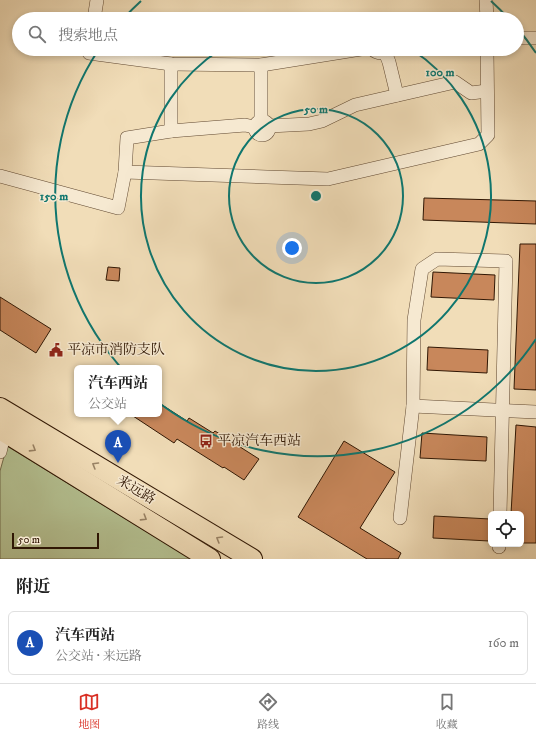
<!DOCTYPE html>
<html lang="zh">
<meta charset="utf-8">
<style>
body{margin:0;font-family:"IM FELL DW Pica","Noto Serif SC",serif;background:#f6f6f6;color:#222}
.controls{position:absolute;right:12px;bottom:12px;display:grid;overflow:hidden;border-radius:6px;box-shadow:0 2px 6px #0003}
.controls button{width:36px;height:36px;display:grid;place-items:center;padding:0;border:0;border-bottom:1px solid #e0e0e0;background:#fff;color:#222;font:20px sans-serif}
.scale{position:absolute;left:12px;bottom:10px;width:87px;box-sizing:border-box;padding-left:4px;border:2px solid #301704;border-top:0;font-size:11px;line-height:14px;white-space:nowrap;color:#301704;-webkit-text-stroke:3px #f6e9d1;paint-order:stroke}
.you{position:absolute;left:292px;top:248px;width:14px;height:14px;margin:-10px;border:3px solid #fff;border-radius:50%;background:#1a73e8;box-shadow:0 0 0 6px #1a73e833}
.badge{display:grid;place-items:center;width:26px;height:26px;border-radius:50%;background:#d93025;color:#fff;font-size:13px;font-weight:700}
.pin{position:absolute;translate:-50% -33px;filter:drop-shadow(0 1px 2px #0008)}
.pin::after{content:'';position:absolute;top:21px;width:14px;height:12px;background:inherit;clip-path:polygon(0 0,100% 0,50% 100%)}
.popup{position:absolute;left:74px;top:365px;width:88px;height:52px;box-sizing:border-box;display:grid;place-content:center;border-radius:6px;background:#fff;filter:drop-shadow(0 1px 3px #0005);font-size:13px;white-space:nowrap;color:#767676}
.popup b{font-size:15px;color:#222}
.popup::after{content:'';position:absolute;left:50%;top:100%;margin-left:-8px;border:8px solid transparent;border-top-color:#fff}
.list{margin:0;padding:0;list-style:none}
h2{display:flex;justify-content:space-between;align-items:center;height:52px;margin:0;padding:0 16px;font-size:17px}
h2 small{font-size:13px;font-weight:400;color:#767676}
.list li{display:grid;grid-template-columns:26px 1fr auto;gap:12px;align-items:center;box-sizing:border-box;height:64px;margin:0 8px 8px;padding:0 8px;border:1px solid #e0e0e0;border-radius:6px}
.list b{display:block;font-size:15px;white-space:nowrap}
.list p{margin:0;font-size:13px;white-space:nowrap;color:#767676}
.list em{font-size:13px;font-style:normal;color:#767676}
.icon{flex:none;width:22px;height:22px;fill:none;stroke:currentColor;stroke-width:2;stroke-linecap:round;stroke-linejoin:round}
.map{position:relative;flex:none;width:536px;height:559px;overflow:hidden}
.search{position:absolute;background:#fff;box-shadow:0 2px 6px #0003;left:12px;right:12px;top:12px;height:44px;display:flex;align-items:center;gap:10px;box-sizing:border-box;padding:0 14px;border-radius:22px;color:#767676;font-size:15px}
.sheet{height:124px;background:#fff}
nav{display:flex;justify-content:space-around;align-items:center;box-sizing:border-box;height:56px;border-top:1px solid #e0e0e0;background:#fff;font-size:11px;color:#767676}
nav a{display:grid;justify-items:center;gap:2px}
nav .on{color:#d93025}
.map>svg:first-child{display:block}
.green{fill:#b5c293;stroke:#726c4c}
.building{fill:#c8875b;stroke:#301704}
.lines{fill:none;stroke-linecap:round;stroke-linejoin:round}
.minor-casing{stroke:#604831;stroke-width:14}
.primary-casing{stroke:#301704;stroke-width:22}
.minor{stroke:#f6e9d1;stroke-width:13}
.primary{stroke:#f1ddb8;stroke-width:20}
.oneway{stroke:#9a8467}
.ring{fill:none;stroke:#0f766e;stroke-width:2}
.labels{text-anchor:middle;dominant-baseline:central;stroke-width:3;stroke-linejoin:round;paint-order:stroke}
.poi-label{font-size:14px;fill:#301704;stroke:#f6e9d1;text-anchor:start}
.street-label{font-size:14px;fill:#301704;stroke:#f6e9d1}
.centre{fill:#0f766e;stroke:#f6e9d1;stroke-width:2}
.ring-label{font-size:12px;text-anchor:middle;font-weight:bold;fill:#0f766e;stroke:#f6e9d1;stroke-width:3;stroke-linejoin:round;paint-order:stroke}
</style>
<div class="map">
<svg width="536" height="559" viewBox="0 0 536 559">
<rect width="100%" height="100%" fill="#f1ddb8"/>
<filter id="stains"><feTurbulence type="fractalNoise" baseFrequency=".005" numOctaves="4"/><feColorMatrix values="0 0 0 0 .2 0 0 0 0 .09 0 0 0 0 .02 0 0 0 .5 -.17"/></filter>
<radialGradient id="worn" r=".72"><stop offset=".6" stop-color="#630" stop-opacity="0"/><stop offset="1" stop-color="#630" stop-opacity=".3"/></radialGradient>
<path class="green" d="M7 446 191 559H0V471Z"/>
<g class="building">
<path d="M424 198 536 201V224L423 220Z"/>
<path d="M520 244H536V390L514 389Z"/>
<path d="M108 267 120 268 119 281 106 280Z"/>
<path d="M433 272 495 275 494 300 431 297Z"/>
<path d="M0 297 51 329 36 353 0 330Z"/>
<path d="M428 347 488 350 487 373 427 370Z"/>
<path d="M159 403 187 421 189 418 213 433 215 431 259 459 244 480 224 467 223 468 177 439 174 443 130 414H159Z"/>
<path d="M516 425 536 427V543H521V514H511Z"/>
<path d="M422 433 487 437 486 461 420 458Z"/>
<path d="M344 441 395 472 360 528 401 553 398 559H367L298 517Z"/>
<path d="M434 516 490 519 489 541 433 538Z"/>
</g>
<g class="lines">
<g class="minor-casing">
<g id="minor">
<path d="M486 0 487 19"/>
<path d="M94 19 97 0"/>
<path d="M517 38H536"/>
<path d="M90 49 89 53 171 64 261 65 361 49"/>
<path d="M372 49C378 54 383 54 389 49"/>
<path d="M385 52 389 62 397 95"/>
<circle cx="262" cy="128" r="7"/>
<path d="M261 121V65"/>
<path d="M269 126 309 124 322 121 355 105 455 82 471 93 487 91"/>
<path d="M171 131 245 125 254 127"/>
<path d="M125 172 267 177 328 179 479 144 488 135 487 52"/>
<path d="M0 176 118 208 125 172 127 138 171 131V64"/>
<path d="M413 406 536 412"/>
<path d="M0 452 6 426"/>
<path d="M400 518 413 406 414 320 422 269 437 259 506 261 500 514"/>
<path d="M499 547V544"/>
</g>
</g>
<g class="primary-casing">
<g id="primary">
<path d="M0 408 252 559"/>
<path d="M0 429 210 559"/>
</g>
</g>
<use href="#minor" class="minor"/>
<use href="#primary" class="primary"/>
</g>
<defs><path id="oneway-chevron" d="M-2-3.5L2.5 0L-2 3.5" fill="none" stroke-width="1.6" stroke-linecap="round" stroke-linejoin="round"/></defs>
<g class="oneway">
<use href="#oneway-chevron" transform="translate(33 449) rotate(32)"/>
<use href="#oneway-chevron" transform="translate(95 465) rotate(-149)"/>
<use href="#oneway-chevron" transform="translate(144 518) rotate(32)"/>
<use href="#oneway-chevron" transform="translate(219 539) rotate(-149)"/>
</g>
<g class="ring">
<circle cx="316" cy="196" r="87"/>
<path d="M411 49A175 175 0 1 1 221 49"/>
<path d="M536 339A262 262 0 1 1 99 49M123 19A262 262 0 0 1 141 1M491 1A262 262 0 0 1 509 19M518 29A262 262 0 0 1 536 53"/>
</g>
<defs>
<g id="civic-bare" transform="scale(1.08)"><path d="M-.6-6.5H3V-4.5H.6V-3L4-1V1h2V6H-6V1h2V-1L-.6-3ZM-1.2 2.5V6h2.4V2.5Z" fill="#8f2418" stroke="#f6e9d1" stroke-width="2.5" paint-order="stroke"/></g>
<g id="bus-bare" transform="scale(1.08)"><path d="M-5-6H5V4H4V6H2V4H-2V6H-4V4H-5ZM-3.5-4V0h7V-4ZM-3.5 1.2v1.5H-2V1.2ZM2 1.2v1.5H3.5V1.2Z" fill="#8f2418" stroke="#f6e9d1" stroke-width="2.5" paint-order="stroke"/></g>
</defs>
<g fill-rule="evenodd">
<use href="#civic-bare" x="56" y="350"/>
<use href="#bus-bare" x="206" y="441"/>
</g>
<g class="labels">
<g class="poi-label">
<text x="67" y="350">平凉市消防支队</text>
<text x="217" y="441">平凉汽车西站</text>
</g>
<g class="street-label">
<text transform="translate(136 490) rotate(31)">来远路</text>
</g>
</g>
<circle cx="316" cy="196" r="6" class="centre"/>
<g class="ring-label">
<text x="440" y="76">100 m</text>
<text x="316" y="113">50 m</text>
<text x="54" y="200">150 m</text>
</g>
<rect width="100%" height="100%" filter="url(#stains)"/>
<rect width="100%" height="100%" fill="url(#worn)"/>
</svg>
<div class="controls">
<button><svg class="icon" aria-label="locate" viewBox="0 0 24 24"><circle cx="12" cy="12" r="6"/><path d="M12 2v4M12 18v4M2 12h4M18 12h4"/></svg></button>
</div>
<div class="scale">50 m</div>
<div class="you"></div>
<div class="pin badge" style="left:118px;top:463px;background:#1a4fb4">A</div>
<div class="popup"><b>汽车西站</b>公交站</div>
<div class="search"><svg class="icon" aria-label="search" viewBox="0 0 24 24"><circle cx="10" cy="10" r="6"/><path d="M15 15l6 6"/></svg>搜索地点</div>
</div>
<section class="sheet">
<h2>附近<small></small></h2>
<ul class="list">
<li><span class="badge" style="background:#1a4fb4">A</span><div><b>汽车西站</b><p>公交站 · 来远路</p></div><em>160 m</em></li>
</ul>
</section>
<nav>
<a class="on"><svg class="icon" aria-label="map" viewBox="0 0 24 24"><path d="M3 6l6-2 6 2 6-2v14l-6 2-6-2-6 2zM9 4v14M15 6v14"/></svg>地图</a>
<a><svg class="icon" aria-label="directions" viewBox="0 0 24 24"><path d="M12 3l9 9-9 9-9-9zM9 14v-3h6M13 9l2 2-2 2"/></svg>路线</a>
<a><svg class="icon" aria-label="saved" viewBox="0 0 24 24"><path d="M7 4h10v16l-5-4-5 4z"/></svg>收藏</a>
</nav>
